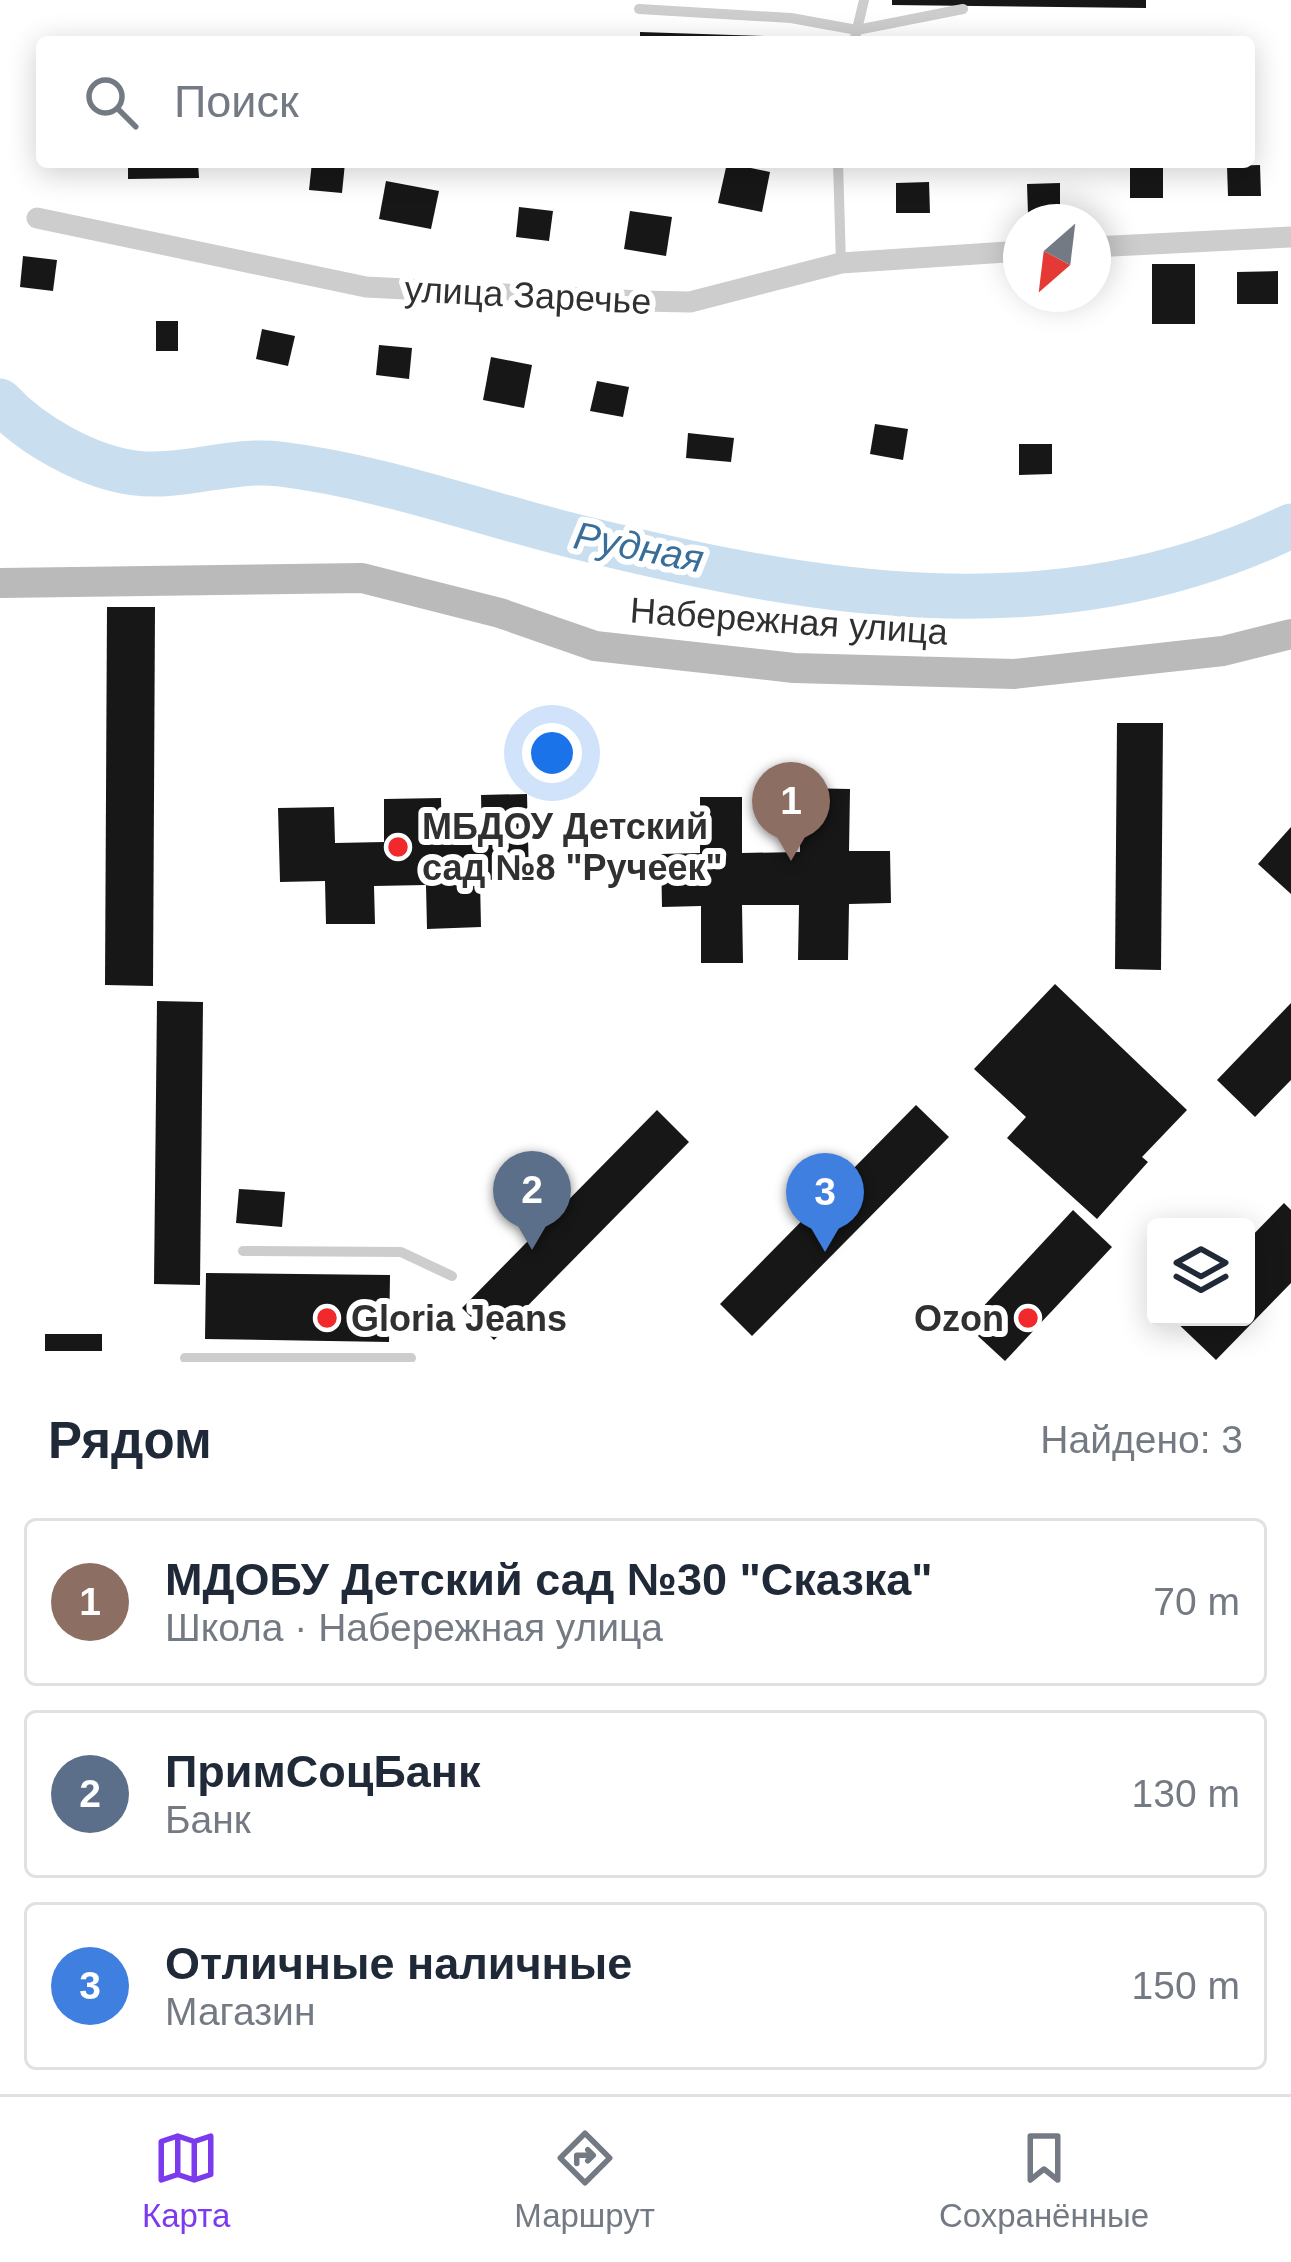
<!DOCTYPE html>
<html lang="ru">
<meta charset="utf-8">
<style>
body{margin:0;font-family:Arial,sans-serif;background:#f2f2f3;color:#1f2937}
.controls{position:absolute;right:36px;bottom:36px;display:grid;overflow:hidden;border-radius:12px;box-shadow:0 6px 30px #0003}
.controls button{width:108px;height:108px;display:grid;place-items:center;padding:0;border:0;border-bottom:3px solid #e0e1e3;background:#fff;color:#1f2937;font:60px sans-serif}
.compass{position:absolute;left:1003px;top:204px;width:108px;height:108px;border-radius:50%;background:#fff;box-shadow:0 6px 30px #0003;rotate:208deg}
.you{position:absolute;left:552px;top:753px;width:42px;height:42px;margin:-30px;border:9px solid #fff;border-radius:50%;background:#1a73e8;box-shadow:0 0 0 18px #1a73e833}
.badge{display:grid;place-items:center;width:78px;height:78px;border-radius:50%;background:#7c3aed;color:#fff;font-size:39px;font-weight:700}
.pin{position:absolute;translate:-50% -99px;filter:drop-shadow(0 3px 6px #0008)}
.pin::after{content:'';position:absolute;top:63px;width:42px;height:36px;background:inherit;clip-path:polygon(0 0,100% 0,50% 100%)}
.list{margin:0;padding:0;list-style:none}
h2{display:flex;justify-content:space-between;align-items:center;height:156px;margin:0;padding:0 48px;font-size:51px}
h2 small{font-size:39px;font-weight:400;color:#747a83}
.list li{display:grid;grid-template-columns:78px 1fr auto;gap:36px;align-items:center;box-sizing:border-box;height:168px;margin:0 24px 24px;padding:0 24px;border:3px solid #e0e1e3;border-radius:12px}
.list b{display:block;font-size:45px;white-space:nowrap}
.list p{margin:0;font-size:39px;white-space:nowrap;color:#747a83}
.list em{font-size:39px;font-style:normal;color:#747a83}
.icon{flex:none;width:66px;height:66px;fill:none;stroke:currentColor;stroke-width:2;stroke-linecap:round;stroke-linejoin:round}
.map{position:relative;flex:none;width:1291px;height:1362px;overflow:hidden}
.search{position:absolute;background:#fff;box-shadow:0 6px 30px #0003;left:36px;right:36px;top:36px;height:132px;display:flex;align-items:center;gap:30px;box-sizing:border-box;padding:0 42px;border-radius:12px;color:#747a83;font-size:45px}
.sheet{height:732px;background:#fff}
nav{display:flex;justify-content:space-around;align-items:center;box-sizing:border-box;height:168px;border-top:3px solid #e0e1e3;background:#fff;font-size:33px;color:#747a83}
nav a{display:grid;justify-items:center;gap:6px}
nav .on{color:#7c3aed}
.map>svg:first-child{display:block}
.lines{fill:none;stroke-linecap:round;stroke-linejoin:round}
.river{stroke:#c9deef;stroke-width:45}
.building{fill:#171717}
.service{stroke:#cdcdcd;stroke-width:10}
.minor{stroke:#cdcdcd;stroke-width:21}
.secondary{stroke:#bababa;stroke-width:30}
.poi-dot{fill:#f1282c;stroke:#fff;stroke-width:4.5}
.labels{text-anchor:middle;dominant-baseline:central;stroke-width:12;stroke-linejoin:round;paint-order:stroke}
.street-label{font-size:36px;fill:#303030;stroke:#fff}
.poi-label{font-size:36px;font-weight:bold;fill:#303030;stroke:#fff;text-anchor:start}
.water-label{font-size:39px;font-style:italic;fill:#386e99;stroke:#fff}
</style>
<div class="map">
<svg width="1291" height="1362" viewBox="0 0 1291 1362">
<rect width="100%" height="100%" fill="#fff"/>
<g class="lines">
<path class="river" d="M0 401C31 435 88 467 135 473 182 479 232 458 280 464 377 476 469 509 562 533 809 595 1053 640 1291 526"/>
</g>
<g class="building">
<path d="M892 0H1146V8L892 5Z"/>
<path d="M640 32 824 38V42H640Z"/>
<path d="M128 162H198L199 178 128 179Z"/>
<path d="M312 162 345 163 342 193 309 190Z"/>
<path d="M727 163 770 172 762 212 718 203Z"/>
<path d="M1260 165 1261 196H1228L1227 166Z"/>
<rect x="1130" y="168" width="33" height="30"/>
<path d="M386 181 439 191 431 229 379 219Z"/>
<path d="M929 182 930 213H896V183Z"/>
<path d="M1060 183V214H1028L1027 184Z"/>
<path d="M519 207 553 211 549 241 516 237Z"/>
<path d="M630 211 672 217 666 256 624 249Z"/>
<path d="M23 256 57 260 53 291 20 287Z"/>
<rect x="1152" y="264" width="43" height="60"/>
<path d="M1278 271V304H1237V272Z"/>
<rect x="156" y="321" width="22" height="30"/>
<path d="M262 329 295 336 288 366 256 359Z"/>
<path d="M379 345 412 348 409 379 376 375Z"/>
<path d="M491 357 532 365 524 408 483 400Z"/>
<path d="M597 381 629 387 623 417 590 411Z"/>
<path d="M875 424 908 429 903 460 870 454Z"/>
<path d="M688 433 734 438 731 462 686 458Z"/>
<path d="M1019 444H1052V474L1019 475Z"/>
<path d="M107 607H155L153 986 105 985Z"/>
<path d="M1117 723H1163L1161 970 1115 969Z"/>
<path d="M800 788 850 789 849 851H890L891 903 849 904 848 960H798L799 905H742L743 963H701V906L662 907 661 854 700 853V797H742V853L800 852Z"/>
<path d="M527 794 529 879 480 880 481 927 427 929 426 885 374 886 375 924H326L325 881 280 882 278 808 334 807 335 843 384 842V799L441 798 442 840 482 839 481 795Z"/>
<path d="M1291 827V894L1258 864Z"/>
<path d="M1055 984 1187 1110 1142 1157 1148 1162 1097 1219 1007 1138 1026 1117 974 1069Z"/>
<path d="M157 1001 203 1002 200 1285 154 1284Z"/>
<path d="M1291 1003V1080L1255 1117 1217 1080Z"/>
<path d="M916 1105 949 1137 752 1336 720 1304Z"/>
<path d="M657 1110 689 1142 494 1340 462 1308Z"/>
<path d="M239 1189 285 1192 282 1227 236 1223Z"/>
<path d="M1284 1203 1291 1210V1283L1216 1360 1171 1317H1246V1242Z"/>
<path d="M1073 1210 1112 1247 1005 1361 966 1325Z"/>
<path d="M206 1273 390 1275 389 1342 205 1339Z"/>
<rect x="45" y="1334" width="57" height="17"/>
</g>
<g class="lines">
<g class="service">
<path d="M639 9 791 18 857 30 963 9"/>
<path d="M854 42 864 0"/>
<path d="M838 162 841 263"/>
<path d="M243 1251 401 1252 452 1276"/>
<path d="M185 1358H411"/>
</g>
<g class="minor">
<path d="M37 218 366 287 640 301 690 302 841 263 1021 251"/>
<path d="M1093 247 1291 237"/>
</g>
<path class="secondary" d="M0 583 362 578 500 613 595 646 794 668 1014 674 1223 651 1291 634"/>
</g>
<g class="poi-dot">
<circle cx="398" cy="847" r="12"/>
<circle cx="327" cy="1318" r="12"/>
<circle cx="1028" cy="1318" r="12"/>
</g>
<g class="labels">
<g class="street-label">
<text transform="translate(528 295) rotate(3)">улица Заречье</text>
<text transform="translate(789 621) rotate(4)">Набережная улица</text>
</g>
<g class="poi-label">
<text x="422" y="826">МБДОУ Детский<tspan x="422" dy="41">сад №8 "Ручеек"</tspan></text>
<text x="351" y="1318">Gloria Jeans</text>
<text x="1004" y="1318" text-anchor="end">Ozon</text>
</g>
<g class="water-label">
<text transform="translate(639 547) rotate(11)">Рудная</text>
</g>
</g>
</svg>
<div class="controls">
<button><svg class="icon" aria-label="layers" viewBox="0 0 24 24"><path d="M12 4l9 5-9 5-9-5zM3 14l9 5 9-5"/></svg></button>
</div>
<svg class="compass" viewBox="-18 -18 36 36"><path d="M0-13l5 13h-10z" fill="#e53935"/><path d="M0 13l5-13h-10z" fill="#747a83"/></svg>
<div class="you"></div>
<div class="pin badge" style="left:791px;top:861px;background:#8d6e63">1</div>
<div class="pin badge" style="left:532px;top:1250px;background:#5c6f8a">2</div>
<div class="pin badge" style="left:825px;top:1252px;background:#3f7fe0">3</div>
<div class="search"><svg class="icon" aria-label="search" viewBox="0 0 24 24"><circle cx="10" cy="10" r="6"/><path d="M15 15l6 6"/></svg>Поиск</div>
</div>
<section class="sheet">
<h2>Рядом<small>Найдено: 3</small></h2>
<ul class="list">
<li><span class="badge" style="background:#8d6e63">1</span><div><b>МДОБУ Детский сад №30 &quot;Сказка&quot;</b><p>Школа · Набережная улица</p></div><em>70 m</em></li>
<li><span class="badge" style="background:#5c6f8a">2</span><div><b>ПримСоцБанк</b><p>Банк</p></div><em>130 m</em></li>
<li><span class="badge" style="background:#3f7fe0">3</span><div><b>Отличные наличные</b><p>Магазин</p></div><em>150 m</em></li>
</ul>
</section>
<nav>
<a class="on"><svg class="icon" aria-label="map" viewBox="0 0 24 24"><path d="M3 6l6-2 6 2 6-2v14l-6 2-6-2-6 2zM9 4v14M15 6v14"/></svg>Карта</a>
<a><svg class="icon" aria-label="directions" viewBox="0 0 24 24"><path d="M12 3l9 9-9 9-9-9zM9 14v-3h6M13 9l2 2-2 2"/></svg>Маршрут</a>
<a><svg class="icon" aria-label="saved" viewBox="0 0 24 24"><path d="M7 4h10v16l-5-4-5 4z"/></svg>Сохранённые</a>
</nav>
